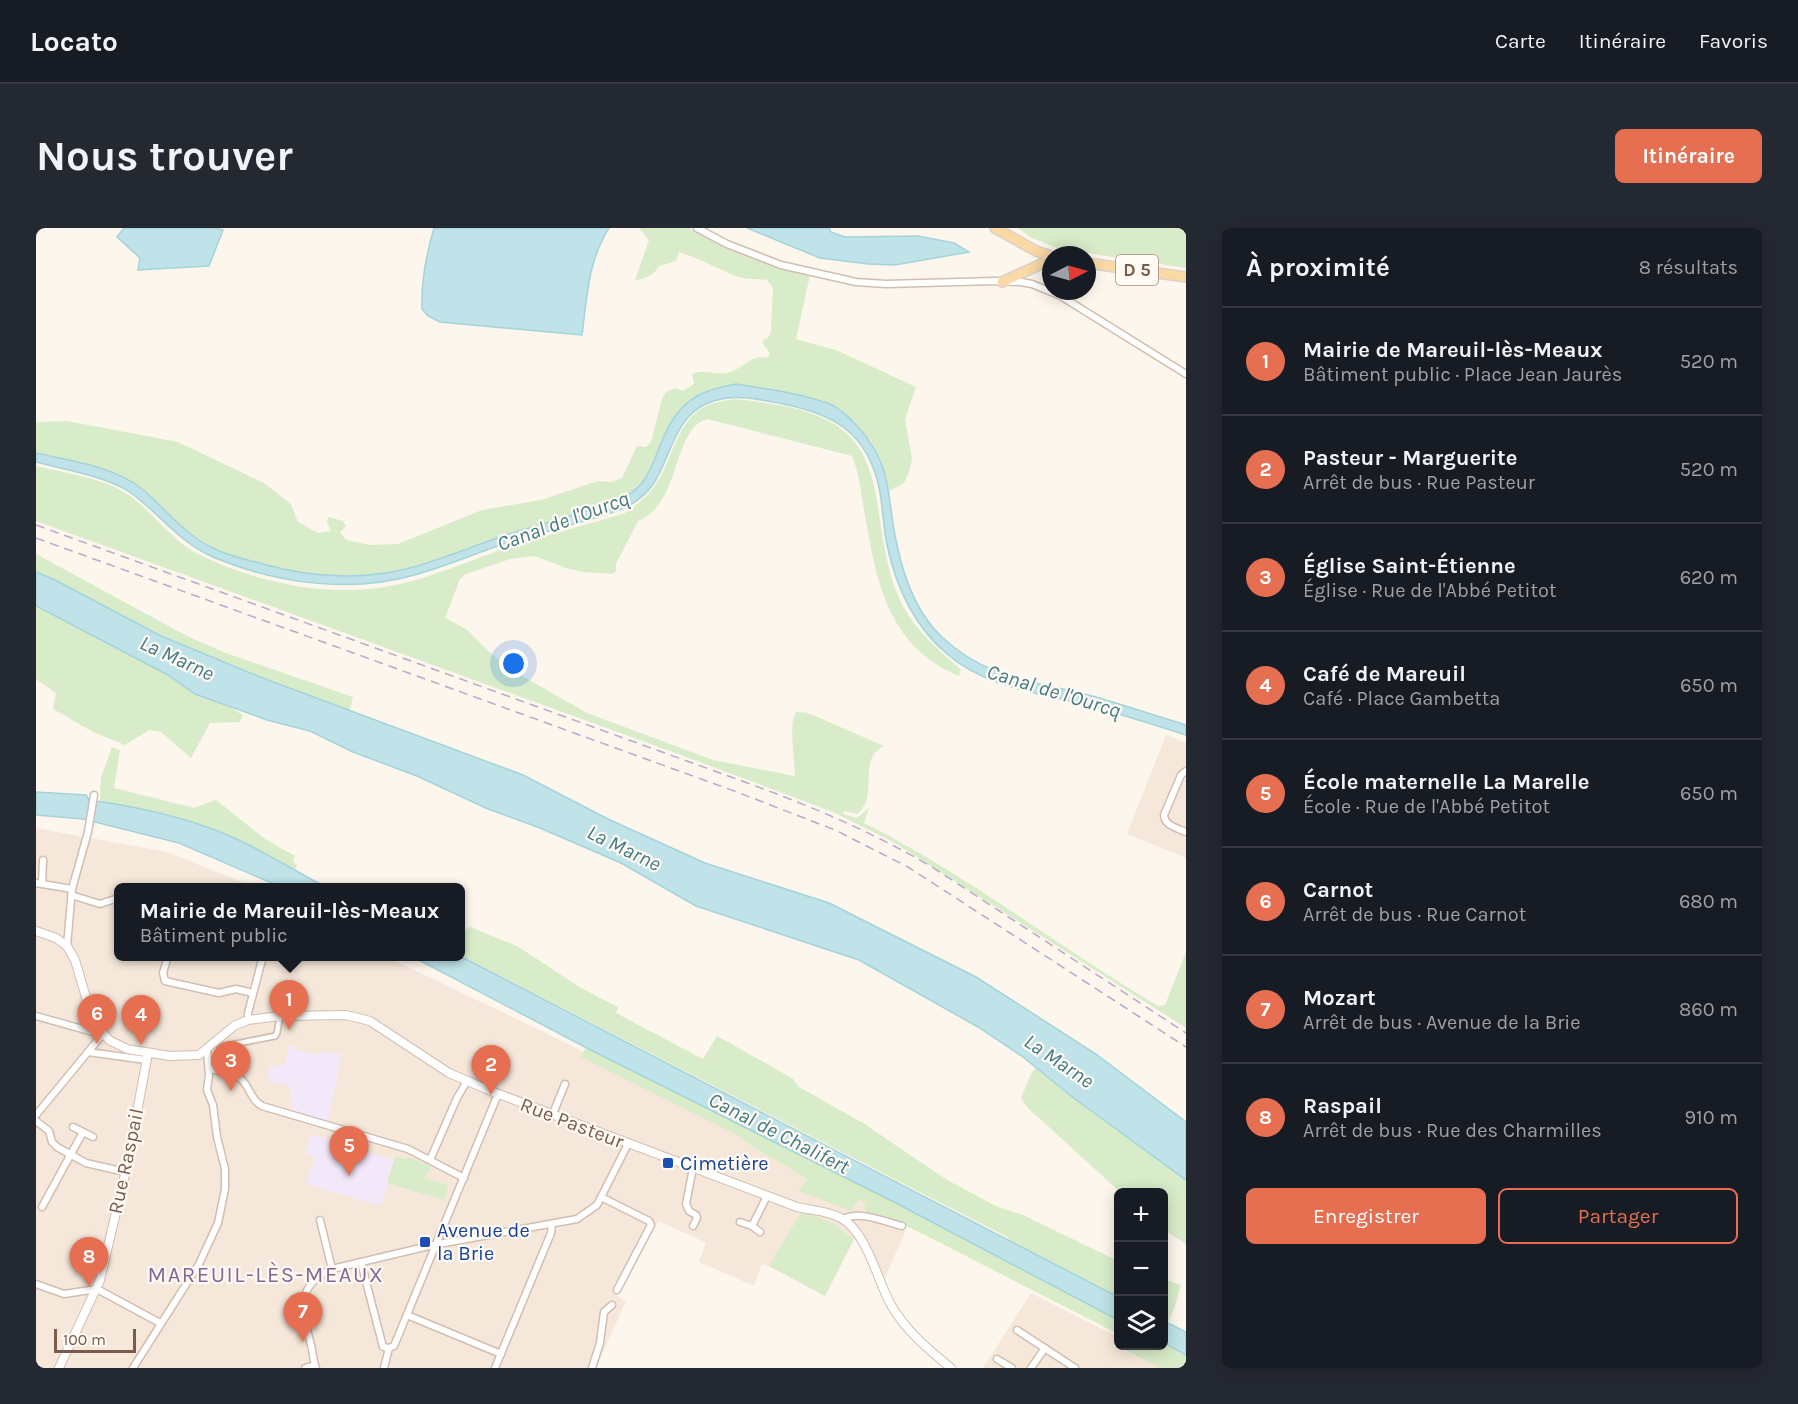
<!DOCTYPE html>
<html lang="fr">
<meta charset="utf-8">
<style>
body{margin:0;font-family:Karla,sans-serif;background:#242831;color:#f1f3f6}
.controls{position:absolute;right:18px;bottom:18px;display:grid;overflow:hidden;border-radius:9px;box-shadow:0 3px 15px #0003}
.controls button{width:54px;height:54px;display:grid;place-items:center;padding:0;border:0;border-bottom:2px solid #363941;background:#171b24;color:#f1f3f6;font:30px sans-serif}
.compass{position:absolute;left:1006px;top:18px;width:54px;height:54px;border-radius:50%;background:#171b24;box-shadow:0 3px 15px #0003;rotate:84deg}
.scale{position:absolute;left:18px;bottom:15px;width:82px;box-sizing:border-box;padding-left:6px;border:3px solid #7a5c4d;border-top:0;font-size:16px;line-height:21px;white-space:nowrap;color:#7a5c4d;-webkit-text-stroke:4px #fffaf3;paint-order:stroke}
.you{position:absolute;left:478px;top:436px;width:21px;height:21px;margin:-15px;border:4px solid #fff;border-radius:50%;background:#1a73e8;box-shadow:0 0 0 9px #1a73e833}
.badge{display:grid;place-items:center;width:39px;height:39px;border-radius:50%;background:#e76f51;color:#fff;font-size:20px;font-weight:700}
.pin{position:absolute;translate:-50% -50px;filter:drop-shadow(0 2px 3px #0008)}
.pin::after{content:'';position:absolute;top:32px;width:21px;height:18px;background:inherit;clip-path:polygon(0 0,100% 0,50% 100%)}
.popup{position:absolute;left:78px;top:655px;width:351px;height:78px;box-sizing:border-box;display:grid;place-content:center;border-radius:9px;background:#171b24;filter:drop-shadow(0 2px 4px #0005);font-size:20px;white-space:nowrap;color:#9ea1a6}
.popup b{font-size:22px;color:#f1f3f6}
.popup::after{content:'';position:absolute;left:50%;top:100%;margin-left:-12px;border:12px solid transparent;border-top-color:#171b24}
.list{margin:0;padding:0;list-style:none}
h2{display:flex;justify-content:space-between;align-items:center;height:78px;margin:0;padding:0 24px;font-size:26px}
h2 small{font-size:20px;font-weight:400;color:#9ea1a6}
.list li{display:grid;grid-template-columns:39px 1fr auto;gap:18px;align-items:center;box-sizing:border-box;height:108px;padding:0 24px;border-top:2px solid #363941}
.list b{display:block;font-size:22px;white-space:nowrap}
.list p{margin:0;font-size:20px;white-space:nowrap;color:#9ea1a6}
.list em{font-size:20px;font-style:normal;color:#9ea1a6}
.actions{display:flex;gap:12px;padding:18px 24px}
.actions a{flex:1;padding:14px 0;border:2px solid #e76f51;border-radius:9px;text-align:center;font-size:21px;color:#e76f51}
.actions .main{background:#e76f51;color:#fff}
.icon{flex:none;width:33px;height:33px;fill:none;stroke:currentColor;stroke-width:2;stroke-linecap:round;stroke-linejoin:round}
.map{position:relative;flex:none;width:1150px;height:1140px;overflow:hidden;border-radius:9px}
header{display:flex;align-items:center;gap:36px;box-sizing:border-box;height:84px;padding:0 30px;background:#171b24;border-bottom:2px solid #363941}
header strong{font-size:28px}
nav{display:flex;gap:33px;margin-inline-start:auto;font-size:21px}
.intro{display:flex;align-items:center;justify-content:space-between;box-sizing:border-box;height:144px;padding:0 36px}
h1{margin:0;font-size:42px}
.button{padding:15px 27px;border-radius:9px;background:#e76f51;color:#fff;font-size:21px;font-weight:700}
main{display:flex;gap:36px;padding:0 36px}
aside{flex:1;background:#171b24;border-radius:9px;box-shadow:0 3px 15px #0003}
.map>svg:first-child{display:block}
.residential{fill:#f5e8da}
.education{fill:#f3e8fa}
.green{fill:#d8ecc9}
.water{fill:#bfe3e8;stroke:#a5d3da;stroke-width:1.5}
.lines{fill:none;stroke-linecap:round;stroke-linejoin:round}
.pedestrian-casing{stroke:#d1beb0;stroke-width:8}
.minor-casing{stroke:#d1beb0;stroke-width:9}
.tertiary-casing{stroke:#d1beb0;stroke-width:10}
.primary-casing{stroke:#dad1cd;stroke-width:12}
.pedestrian{stroke:#fff;stroke-width:4.5}
.minor{stroke:#fff;stroke-width:6}
.tertiary{stroke:#fff;stroke-width:8}
.primary{stroke:#fbd9a5;stroke-width:9}
.rail{stroke:#b9a8c9;stroke-width:1.5;stroke-dasharray:9 6;stroke-linecap:butt}
.transit-dot{fill:#1a4fb4;stroke:#fffaf3;stroke-width:2}
.labels{text-anchor:middle;dominant-baseline:central;stroke-width:4.5;stroke-linejoin:round;paint-order:stroke}
.shield{fill:#fffaf3;stroke:#a28b7f;stroke-width:1.5}
.shield-label{font-size:18px;font-weight:bold;fill:#7a5c4d}
.street-label{font-size:20px;fill:#7a5c4d;stroke:#fffaf3}
.transit-label{font-size:20px;fill:#164399;stroke:#fffaf3;text-anchor:start}
.water-label{font-size:21px;font-style:italic;fill:#437c86;stroke:#fffaf3}
.quarter-label{font-size:22px;letter-spacing:1.5px;fill:#846695;stroke:#fffaf3}
</style>
<header>
<strong>Locato</strong>
<nav><a>Carte</a><a>Itinéraire</a><a>Favoris</a></nav>
</header>
<div class="intro"><h1>Nous trouver</h1><a class="button">Itinéraire</a></div>
<main>
<div class="map">
<svg width="1150" height="1140" viewBox="0 0 1150 1140">
<rect width="100%" height="100%" fill="#fdf6ec"/>
<g class="residential">
<path d="M1130 507 1150 515V630L1091 606Z"/>
<path d="M0 600 131 624 218 659 82 660V728L351 729 508 804 682 892 866 991 869 1004 848 1052 831 1013 818 1011 789 1068 733 1038 726 1036 718 1058 663 1034 670 1015 623 993 581 1068 590 1073 560 1140H0Z"/>
<path d="M995 1065 1082 1109 1084 1121 1124 1140H947Z"/>
</g>
<g class="education">
<path d="M253 818H260V822L282 827 283 823 306 826 292 893 256 883 254 858 231 852 233 839 249 837Z"/>
<path d="M275 906 292 912 293 909 307 910 312 914V919L358 932 345 978 270 956 279 929 269 926Z"/>
</g>
<g class="green">
<path d="M603 0H653L711 28 774 47 760 111 800 122 880 159 869 191 876 231 873 244 868 255 853 263 844 229 835 213 814 190 795 177 753 165 700 156 680 160 663 167 645 180 609 251 595 266 579 274 372 340 327 348 274 346 243 341 188 326 154 306 69 242 0 225V194L31 193 142 214 228 255 255 276 262 294 282 305 295 303 291 294 292 289 307 293 310 298 304 304 310 312 334 317 362 316 446 282 505 272 562 253 575 254 586 250 601 218 610 219 615 214 626 171 630 164 639 160 647 163 658 156 656 146C668 141 679 147 691 145 706 142 717 125 731 130L734 125 727 116V112L732 110 735 104 737 60 731 52C722 51 709 51 702 49 682 41 663 30 643 24L640 33 623 38C618 47 610 51 599 52L613 12Z"/>
<path d="M982 0H1150V40L1024 21 994 9Z"/>
<path d="M698 171C741 176 801 181 825 223 837 245 841 270 844 294 849 322 853 352 867 378 881 404 903 422 925 442L923 448C850 418 840 350 828 282 825 264 823 244 816 228L671 191C636 201 646 275 602 293L580 336V343L577 346 547 344 530 340 498 328 474 331 430 346 424 351 409 390 430 401 453 424 476 442 551 485 677 532 759 548C759 533 752 495 760 484L772 485 848 518C820 531 844 569 821 586L808 583 807 586 821 590 833 580 828 595C932 647 1023 719 1122 778L1129 777 1150 724V800L857 614 797 584 645 527 0 293V238C28 245 68 250 91 266 119 285 135 314 168 329 229 358 306 372 372 354 406 345 438 331 471 320 510 307 550 297 589 285 601 277 612 268 620 256 637 232 640 192 670 178 678 174 689 173 698 171Z"/>
<path d="M0 326 153 409 190 425 317 469 314 482C250 458 184 436 122 407 81 387 42 361 0 344Z"/>
<path d="M0 379 142 449 207 487 204 494 174 495 155 530 125 504 113 502 89 517 57 504 17 481 20 465 0 451Z"/>
<path d="M76 519 84 522 78 560 158 580 180 572 229 611 259 628 257 633 261 637 257 646 64 574 65 549Z"/>
<path d="M434 699 481 718 545 760 582 779 580 785 667 831 681 808 756 850 763 859 827 895 911 952 962 979 987 987 1082 1033V1069L973 1012V1010L424 727V704Z"/>
<path d="M551 817 897 992 1026 1063 1082 1092V1106L891 1008 864 995 830 984 828 973 823 972 815 983 763 963 772 951 719 920 701 907 545 829Z"/>
<path d="M1000 839 1035 868 1150 952V1016L1128 1002V964H1084L992 880 985 870 995 846Z"/>
<path d="M359 929 375 930 395 939 388 950 412 957 408 972 351 955Z"/>
<path d="M766 983 796 995 818 1011 789 1068 733 1038Z"/>
<path d="M1128 1051 1145 1057 1139 1078 1132 1095 1128 1093Z"/>
<path d="M1128 1115 1150 1127V1140H1124L1084 1120 1085 1118H1128Z"/>
</g>
<g class="water">
<path d="M88 0H180L187 2 173 38 102 42 104 30 81 9Z"/>
<path d="M398 0H573C552 33 551 69 546 107L404 94 392 88 386 81C385 53 390 27 398 0Z"/>
<path d="M711 0H793L795 4 809 9 882 8 918 15 933 24 859 37 832 36 784 30Z"/>
<path d="M700 156C731 161 764 165 794 176 804 181 814 190 822 199 858 238 850 269 861 317 868 350 880 385 906 409 952 453 1003 453 1060 469 1090 478 1118 487 1147 496L1150 497V507C1116 496 1081 485 1046 476 999 464 949 459 911 426 878 398 860 359 851 317 847 298 847 278 843 259 831 205 798 186 747 176 722 171 697 165 672 175 639 188 635 228 618 255 611 266 601 273 591 279 553 294 512 302 473 314 443 324 413 337 382 346 315 366 241 356 177 329 144 315 124 286 95 265 73 249 27 241 0 234V225C35 233 78 238 106 261 130 281 147 305 175 319 191 328 209 331 227 336 273 349 323 352 370 341 405 332 439 317 473 306 508 295 543 286 577 274 621 259 615 225 636 193 642 183 651 174 661 168 673 161 687 159 700 156Z"/>
<path d="M0 344 19 352 123 407 224 449 487 547 572 591 669 635 793 675 940 749 1060 826 1150 894V952L1035 868 987 829 942 799 823 732 660 678 585 635 504 600 452 581 381 548 317 524 274 503 231 492 159 466 132 447 0 378Z"/>
<path d="M0 564 50 567 53 572C105 579 166 593 213 617 239 630 264 646 290 659H245L143 615 47 591 0 587Z"/>
<path d="M424 728 1082 1069V1092L858 974 549 819 377 729Z"/>
<path d="M1128 1093 1150 1104V1127L1128 1115Z"/>
</g>
<g class="lines">
<g class="pedestrian-casing">
<path id="pedestrian" d="M184 819 239 808 241 805 244 788"/>
</g>
<g class="minor-casing">
<g id="minor">
<path d="M661 0 691 16 745 37 820 54 850 56 959 53 985 54 996 56 1023 67 1150 146"/>
<path d="M1150 543 1145 547 1128 587C1129 598 1141 600 1150 604"/>
<path d="M0 655 36 661"/>
<path d="M6 656 7 632"/>
<path d="M35 667 64 676 82 670"/>
<path d="M31 718 36 661 52 604 58 567"/>
<path d="M132 728 127 745 129 753 183 765 200 761 217 765"/>
<path d="M0 788 57 804H65"/>
<path d="M212 792V785L227 728"/>
<path d="M52 824 110 832"/>
<path d="M173 841C182 843 199 845 206 852 214 860 215 872 226 878L372 921 428 950"/>
<path d="M0 887 66 807"/>
<path d="M516 888 529 856"/>
<path d="M0 893 13 903 16 914 21 919 50 935 89 944"/>
<path d="M37 899 57 909"/>
<path d="M394 932 421 870 431 853"/>
<path d="M657 940 650 976 653 983 660 987 661 990 657 998"/>
<path d="M565 969 613 993 615 997 581 1062"/>
<path d="M6 979 47 904"/>
<path d="M808 991C822 982 850 994 866 998"/>
<path d="M284 992 296 1041"/>
<path d="M704 994 716 998 731 968"/>
<path d="M716 998 724 1004"/>
<path d="M325 1034 347 1119 353 1120"/>
<path d="M0 1056 28 1066 61 1061 124 1095"/>
<path d="M371 1087 465 1126"/>
<path d="M981 1102 1039 1140"/>
<path d="M353 1120 358 1118 462 866"/>
<path d="M961 1131 976 1140"/>
<path d="M97 1140 163 1036 182 995 189 961V941L181 909 177 877 171 862 173 847 171 822"/>
<path d="M269 1140 279 1137"/>
<path d="M280 1140C277 1132 277 1125 275 1117 266 1084 258 1058 296 1041L397 1017 541 991 561 977 592 916"/>
<path d="M348 1140 353 1120"/>
<path d="M459 1140 515 1005 516 996"/>
<path d="M556 1140 564 1115 568 1084 576 1077"/>
<path d="M995 1140 1009 1120"/>
</g>
</g>
<g class="tertiary-casing">
<g id="tertiary">
<path d="M0 703 20 710 31 718 39 732 57 793 73 812 91 821 134 828 163 827 198 798 212 792 244 788 310 787 334 793 413 845 455 863 761 979C774 982 793 983 805 990 831 1004 841 1052 855 1077 870 1103 892 1121 915 1140"/>
<path d="M23 1140 64 1052 91 938 112 825"/>
</g>
</g>
<g class="primary-casing">
<g id="primary">
<path d="M959 0 1000 23 1015 28"/>
<path d="M1051 35 1150 49"/>
<path d="M966 54 1012 33H1015"/>
</g>
</g>
<use href="#pedestrian" class="pedestrian"/>
<use href="#minor" class="minor"/>
<use href="#tertiary" class="tertiary"/>
<use href="#primary" class="primary"/>
<g class="rail">
<path d="M0 297 706 553C772 577 835 603 896 639L1150 805"/>
<path d="M0 310 701 564 799 602 872 639 1150 819"/>
</g>
</g>
<g class="transit-dot">
<rect x="626" y="929" width="12" height="12" rx="3"/>
<rect x="383" y="1008" width="12" height="12" rx="3"/>
</g>
<g class="labels">
<rect class="shield" x="1080" y="27" width="42" height="30" rx="4.5"/>
<g class="shield-label">
<text x="1101" y="42">D 5</text>
</g>
<g class="street-label">
<text transform="translate(536 895) rotate(21)">Rue Pasteur</text>
<text transform="translate(90 933) rotate(-78)">Rue Raspail</text>
</g>
<g class="transit-label">
<text x="644" y="935">Cimetière</text>
<text x="401" y="1002">Avenue de<tspan x="401" dy="23">la Brie</tspan></text>
</g>
<g class="water-label">
<text transform="translate(527 293) rotate(-20)">Canal de l'Ourcq</text>
<text transform="translate(141 430) rotate(25)">La Marne</text>
<text transform="translate(1018 463) rotate(17)">Canal de l'Ourcq</text>
<text transform="translate(588 620) rotate(26)">La Marne</text>
<text transform="translate(1023 833) rotate(34)">La Marne</text>
<text transform="translate(743 905) rotate(27)">Canal de Chalifert</text>
</g>
<g class="quarter-label">
<text x="230" y="1047">MAREUIL-LÈS-MEAUX</text>
</g>
</g>
</svg>
<div class="controls">
<button>+</button>
<button>−</button>
<button><svg class="icon" aria-label="layers" viewBox="0 0 24 24"><path d="M12 4l9 5-9 5-9-5zM3 14l9 5 9-5"/></svg></button>
</div>
<svg class="compass" viewBox="-18 -18 36 36"><path d="M0-13l5 13h-10z" fill="#e53935"/><path d="M0 13l5-13h-10z" fill="#9ea1a6"/></svg>
<div class="scale">100 m</div>
<div class="you"></div>
<div class="pin badge" style="left:253px;top:802px">1</div>
<div class="popup"><b>Mairie de Mareuil-lès-Meaux</b>Bâtiment public</div>
<div class="pin badge" style="left:455px;top:867px">2</div>
<div class="pin badge" style="left:195px;top:863px">3</div>
<div class="pin badge" style="left:105px;top:817px">4</div>
<div class="pin badge" style="left:313px;top:948px">5</div>
<div class="pin badge" style="left:61px;top:816px">6</div>
<div class="pin badge" style="left:267px;top:1114px">7</div>
<div class="pin badge" style="left:53px;top:1059px">8</div>
</div>
<aside>
<h2>À proximité<small>8 résultats</small></h2>
<ul class="list">
<li><span class="badge">1</span><div><b>Mairie de Mareuil-lès-Meaux</b><p>Bâtiment public · Place Jean Jaurès</p></div><em>520 m</em></li>
<li><span class="badge">2</span><div><b>Pasteur - Marguerite</b><p>Arrêt de bus · Rue Pasteur</p></div><em>520 m</em></li>
<li><span class="badge">3</span><div><b>Église Saint-Étienne</b><p>Église · Rue de l'Abbé Petitot</p></div><em>620 m</em></li>
<li><span class="badge">4</span><div><b>Café de Mareuil</b><p>Café · Place Gambetta</p></div><em>650 m</em></li>
<li><span class="badge">5</span><div><b>École maternelle La Marelle</b><p>École · Rue de l'Abbé Petitot</p></div><em>650 m</em></li>
<li><span class="badge">6</span><div><b>Carnot</b><p>Arrêt de bus · Rue Carnot</p></div><em>680 m</em></li>
<li><span class="badge">7</span><div><b>Mozart</b><p>Arrêt de bus · Avenue de la Brie</p></div><em>860 m</em></li>
<li><span class="badge">8</span><div><b>Raspail</b><p>Arrêt de bus · Rue des Charmilles</p></div><em>910 m</em></li>
</ul>
<div class="actions"><a class="main">Enregistrer</a><a>Partager</a></div>
</aside>
</main>
